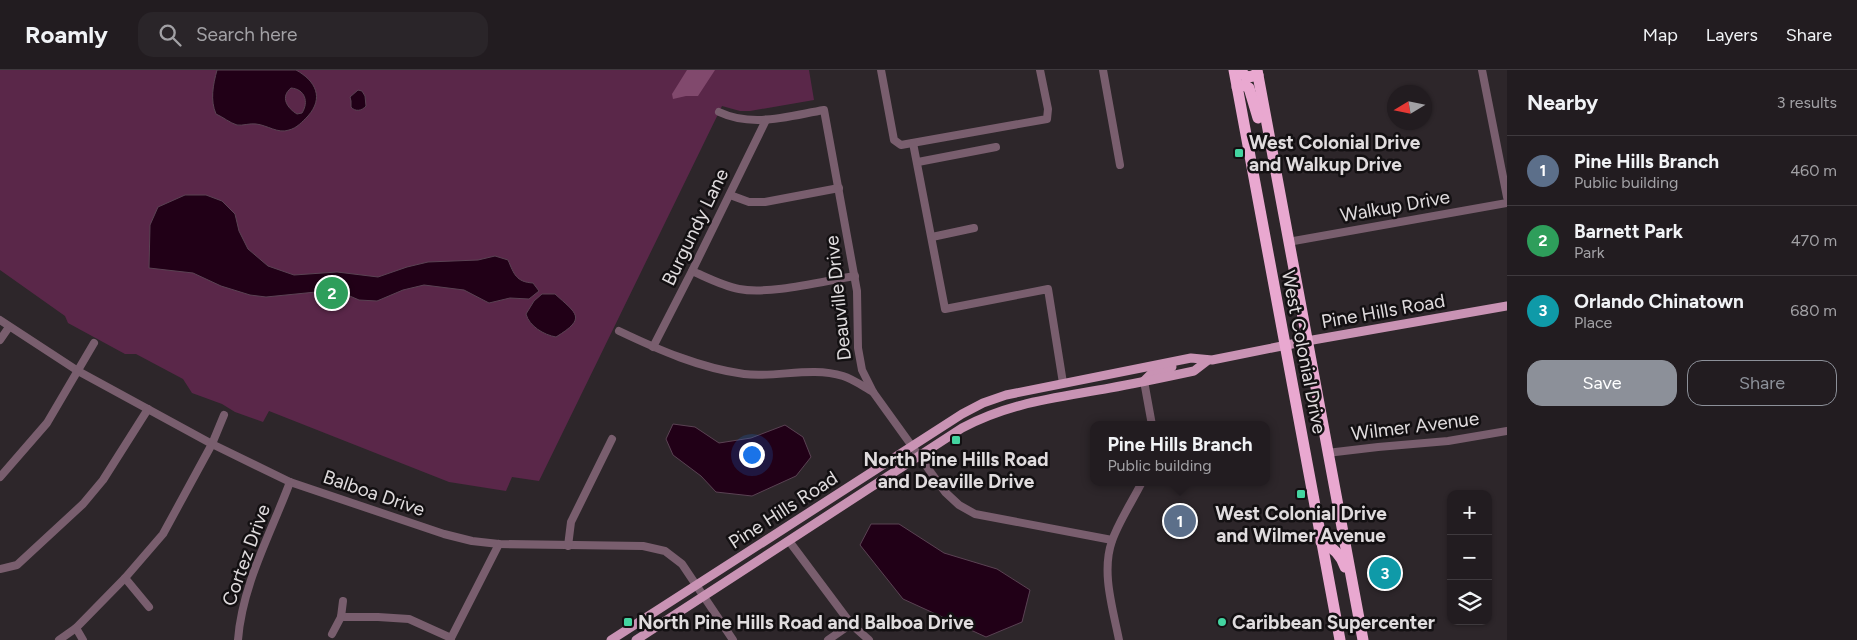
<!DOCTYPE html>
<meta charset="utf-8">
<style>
body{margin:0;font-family:Figtree,sans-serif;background:#2a2529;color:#f1f3f6}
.controls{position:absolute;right:15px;bottom:15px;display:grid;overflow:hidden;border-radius:10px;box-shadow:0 1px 4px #0004}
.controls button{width:45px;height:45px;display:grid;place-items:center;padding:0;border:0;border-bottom:1px solid #3f3a3e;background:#221c20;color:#f1f3f6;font:25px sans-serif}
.compass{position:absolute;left:1387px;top:15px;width:45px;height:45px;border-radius:50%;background:#221c20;box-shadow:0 1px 4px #0004;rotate:260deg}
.you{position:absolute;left:751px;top:384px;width:18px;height:18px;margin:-12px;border:4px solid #fff;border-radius:50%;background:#1a73e8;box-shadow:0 0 0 8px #1a73e833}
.badge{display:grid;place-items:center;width:32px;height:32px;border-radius:50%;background:#8c9099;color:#fff;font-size:16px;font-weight:700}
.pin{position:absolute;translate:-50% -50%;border:2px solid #fff;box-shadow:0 1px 5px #0006}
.popup{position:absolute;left:1090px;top:351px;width:180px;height:65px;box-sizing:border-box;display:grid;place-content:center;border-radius:10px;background:#221c20;filter:drop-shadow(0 1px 4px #0005);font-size:16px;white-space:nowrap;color:#a2a1a5}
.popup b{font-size:19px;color:#f1f3f6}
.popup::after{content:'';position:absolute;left:50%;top:100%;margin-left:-10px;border:10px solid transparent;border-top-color:#221c20}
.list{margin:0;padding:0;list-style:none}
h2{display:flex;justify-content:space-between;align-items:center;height:65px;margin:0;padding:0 20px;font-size:21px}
h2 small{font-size:16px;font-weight:400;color:#a2a1a5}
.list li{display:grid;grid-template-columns:32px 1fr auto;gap:15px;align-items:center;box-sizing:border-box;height:70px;padding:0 20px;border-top:1px solid #3f3a3e}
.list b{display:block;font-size:19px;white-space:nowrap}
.list p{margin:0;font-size:16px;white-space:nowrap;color:#a2a1a5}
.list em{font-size:16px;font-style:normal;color:#a2a1a5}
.actions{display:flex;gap:10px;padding:15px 20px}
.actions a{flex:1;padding:11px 0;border:1px solid #8c9099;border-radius:15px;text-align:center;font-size:18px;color:#8c9099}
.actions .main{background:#8c9099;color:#fff}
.icon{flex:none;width:28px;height:28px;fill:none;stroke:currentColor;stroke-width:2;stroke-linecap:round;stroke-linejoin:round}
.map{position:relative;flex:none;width:1507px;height:570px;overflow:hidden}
header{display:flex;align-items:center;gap:30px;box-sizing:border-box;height:70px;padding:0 25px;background:#221c20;border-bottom:1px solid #3f3a3e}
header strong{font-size:24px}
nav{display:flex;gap:28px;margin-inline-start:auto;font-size:18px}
.search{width:350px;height:45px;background:#2a2529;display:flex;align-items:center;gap:12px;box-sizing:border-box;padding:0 18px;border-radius:15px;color:#a2a1a5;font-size:19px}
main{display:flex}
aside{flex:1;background:#221c20}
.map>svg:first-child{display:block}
.green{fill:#5a2749}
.forest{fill:#81496d}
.water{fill:#210017;stroke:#5a4253;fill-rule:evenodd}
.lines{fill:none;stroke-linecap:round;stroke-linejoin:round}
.minor{stroke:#795e6e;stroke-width:8}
.major{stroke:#c993b4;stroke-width:9}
.highway{stroke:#e9a8d0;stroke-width:11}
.poi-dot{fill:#43d4a0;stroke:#131012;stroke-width:2}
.labels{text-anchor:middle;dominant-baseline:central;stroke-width:5;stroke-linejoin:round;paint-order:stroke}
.poi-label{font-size:19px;font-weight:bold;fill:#e0dcde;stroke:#131012;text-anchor:start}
.street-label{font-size:19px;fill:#e0dcde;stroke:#131012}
</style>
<header>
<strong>Roamly</strong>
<div class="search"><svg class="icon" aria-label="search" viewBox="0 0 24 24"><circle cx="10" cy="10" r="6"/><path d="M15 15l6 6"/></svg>Search here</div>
<nav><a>Map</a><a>Layers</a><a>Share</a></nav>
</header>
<main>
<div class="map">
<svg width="1507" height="570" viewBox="0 0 1507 570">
<rect width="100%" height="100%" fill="#2d262a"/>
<path class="green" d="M0 0H809L814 30 750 41H740L722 36 539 411 512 407 506 421 449 412 269 341 263 352 235 342 222 334 192 323 183 309 136 284H125L68 253 65 246 0 200Z"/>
<path class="forest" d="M687 0H715L698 26H686L673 29 672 24Z"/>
<g class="water">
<path d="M217 0H296C316 11 324 28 308 46 302 52 297 58 289 60 278 64 267 55 256 54 250 53 242 56 237 55 230 53 223 47 216 44 210 30 213 15 217 0ZM291 18C305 19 309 32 302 43L297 44C287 38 280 27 291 18Z"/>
<path d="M358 20 362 21 365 26 366 36C362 41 355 42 351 37V31L350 27Z"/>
<path d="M185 125H206L222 131 235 144 239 161 248 179 268 196 294 205 337 202 378 207 407 197 428 192 478 190 495 186 508 190C514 204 516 212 533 213L539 221 529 229 510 228 489 233 464 220 424 215 403 220 377 231 359 230 336 220 266 227 250 225 221 216 193 203 149 198 150 155 158 137Z"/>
<path d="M542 224H555C577 244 587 248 556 267 544 265 529 256 526 244L534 231Z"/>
<path d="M673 354 695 357 719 373 751 368 785 355 803 367 811 387 796 406 752 426 716 422 701 406 673 385 666 369Z"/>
<path d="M871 454H899L944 483 997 499 1030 520 1022 552 986 567 903 529 860 475Z"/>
</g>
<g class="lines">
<g class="minor">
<path d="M881 0 894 70 901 75 1047 49 1048 39 1040 0"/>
<path d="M1103 0 1120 95"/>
<path d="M1482 0 1507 127"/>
<path d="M719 42C753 58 789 46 824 40L857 221 858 278 862 300 873 322 945 422 959 435 975 444 1112 470"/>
<path d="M913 73 945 239 1048 219 1063 313"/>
<path d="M918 92 996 77"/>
<path d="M730 125 749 132H765L839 118"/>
<path d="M932 167 974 158"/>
<path d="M1288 172 1507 133"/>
<path d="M692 201C708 208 723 216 739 219 770 225 823 211 855 206"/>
<path d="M0 250 78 301 212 374 290 412 444 464 472 471 499 474 643 476 665 481 682 494 733 570"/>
<path d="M619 261C659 280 700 298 744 304 777 308 811 296 843 306 853 309 864 317 873 322"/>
<path d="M0 270 9 257"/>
<path d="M653 277 692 201 766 50"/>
<path d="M1144 311 1152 355"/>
<path d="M1327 383 1378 377 1448 371 1507 361"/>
<path d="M0 407 47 353 94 273"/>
<path d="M789 471 851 554 869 570"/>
<path d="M568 476 571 452 612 369"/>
<path d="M0 499 17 495 83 434 103 410 148 339"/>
<path d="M125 508 149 537"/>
<path d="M341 547H378L409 549 451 568"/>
<path d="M76 558 83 570"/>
<path d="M332 564 341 547 343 531"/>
<path d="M59 570 76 558 125 508 163 464 212 374 224 345"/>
<path d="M238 570C242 515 271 463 290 412"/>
<path d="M450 570 499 474"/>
<path d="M828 570 851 554"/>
<path d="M1119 570C1113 539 1101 502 1112 471 1118 453 1133 430 1142 412"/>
</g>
<g class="major">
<path d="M1144 311 1151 304 1172 297"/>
<path d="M611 570 962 344 983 333 1006 325 1191 288 1212 290 1307 271 1507 236"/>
<path d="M636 570 962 358C1011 332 1056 328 1110 318 1138 313 1166 307 1194 301L1207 291"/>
</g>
<g class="highway">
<path d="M1234 0 1340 570"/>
<path d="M1241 0 1244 5 1248 7 1258 5"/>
<path d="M1257 0 1363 570"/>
<path d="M1237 17 1244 15 1249 18 1258 48"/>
<path d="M1321 472C1333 477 1341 485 1345 497"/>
</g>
</g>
<g class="poi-dot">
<rect x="1234" y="78" width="10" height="10" rx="2.5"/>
<rect x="951" y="365" width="10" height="10" rx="2.5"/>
<rect x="1296" y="419" width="10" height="10" rx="2.5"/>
<rect x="623" y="547" width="10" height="10" rx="2.5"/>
<circle cx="1222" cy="552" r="5"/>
</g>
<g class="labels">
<g class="poi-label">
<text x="1249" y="72">West Colonial Drive<tspan x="1249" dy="22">and Walkup Drive</tspan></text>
<text x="956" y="389" text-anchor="middle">North Pine Hills Road<tspan x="956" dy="22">and Deaville Drive</tspan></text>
<text x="1301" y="443" text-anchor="middle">West Colonial Drive<tspan x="1301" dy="22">and Wilmer Avenue</tspan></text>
<text x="638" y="552">North Pine Hills Road and Balboa Drive</text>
<text x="1232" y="552">Caribbean Supercenter</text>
</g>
<g class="street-label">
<text transform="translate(1395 136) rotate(-10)">Walkup Drive</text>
<text transform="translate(695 157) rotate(-64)">Burgundy Lane</text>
<text transform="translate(838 228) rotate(-96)">Deauville Drive</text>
<text transform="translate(1383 241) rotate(-10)">Pine Hills Road</text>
<text transform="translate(1304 282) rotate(79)">West Colonial Drive</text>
<text transform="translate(1415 356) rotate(-7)">Wilmer Avenue</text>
<text transform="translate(374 423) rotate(19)">Balboa Drive</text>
<text transform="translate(783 440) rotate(-33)">Pine Hills Road</text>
<text transform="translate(246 485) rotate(-70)">Cortez Drive</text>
</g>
</g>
</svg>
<div class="controls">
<button>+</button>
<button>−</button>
<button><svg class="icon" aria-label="layers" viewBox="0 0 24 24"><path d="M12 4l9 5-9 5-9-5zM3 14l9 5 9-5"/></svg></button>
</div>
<svg class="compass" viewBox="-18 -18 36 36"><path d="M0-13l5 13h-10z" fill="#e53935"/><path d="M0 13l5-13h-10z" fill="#a2a1a5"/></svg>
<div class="you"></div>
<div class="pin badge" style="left:1180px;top:451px;background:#5c6f8a">1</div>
<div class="popup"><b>Pine Hills Branch</b>Public building</div>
<div class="pin badge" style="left:332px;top:223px;background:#2e9e5b">2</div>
<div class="pin badge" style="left:1385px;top:503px;background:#0f9aa8">3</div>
</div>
<aside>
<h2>Nearby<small>3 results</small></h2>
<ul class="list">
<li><span class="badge" style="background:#5c6f8a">1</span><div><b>Pine Hills Branch</b><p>Public building</p></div><em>460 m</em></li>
<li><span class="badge" style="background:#2e9e5b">2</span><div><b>Barnett Park</b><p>Park</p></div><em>470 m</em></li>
<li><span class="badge" style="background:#0f9aa8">3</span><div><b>Orlando Chinatown</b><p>Place</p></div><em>680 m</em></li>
</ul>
<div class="actions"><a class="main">Save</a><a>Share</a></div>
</aside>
</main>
